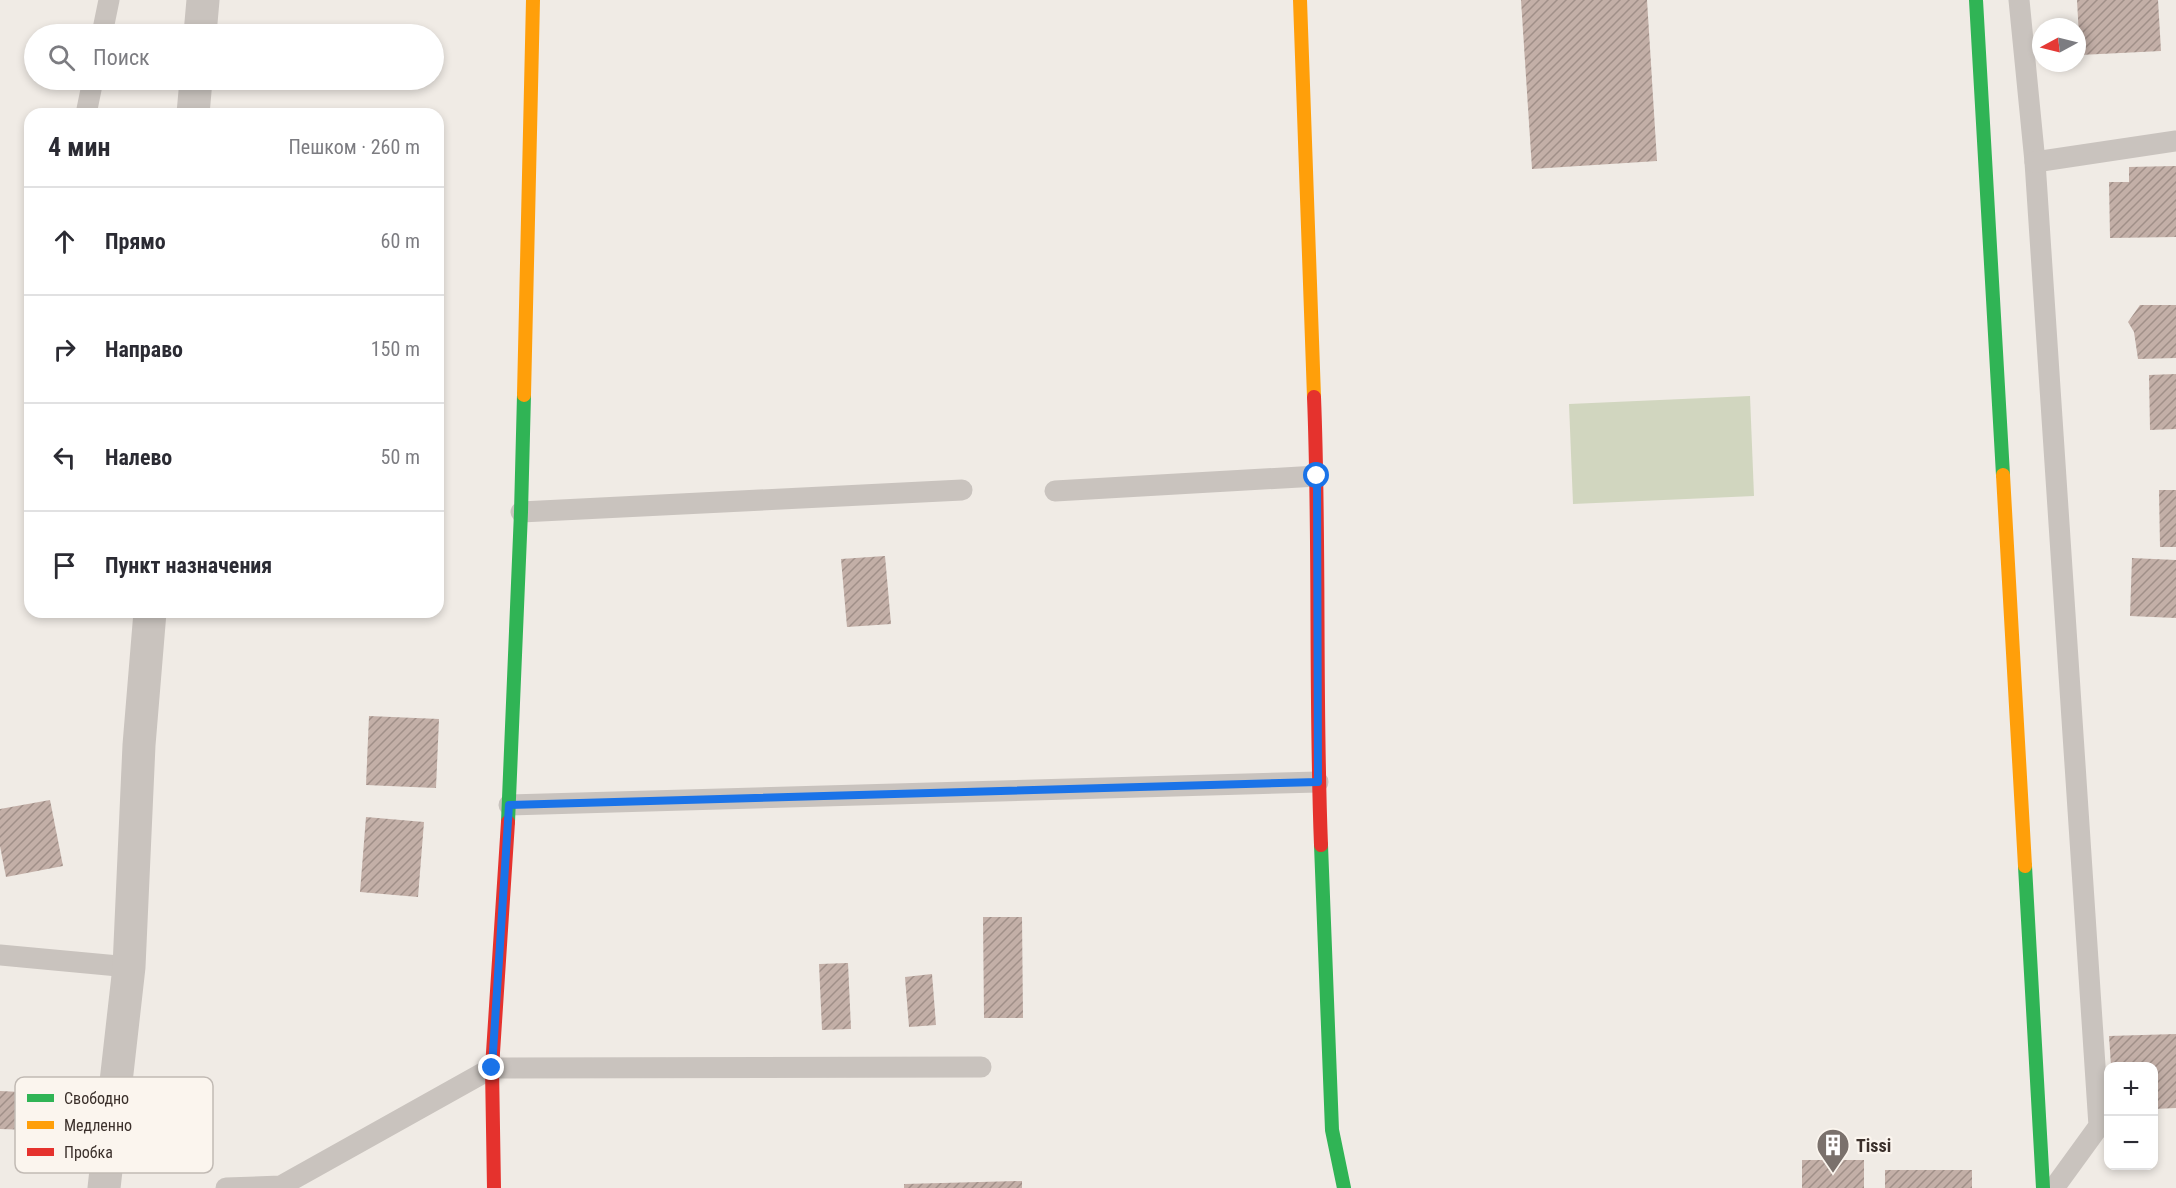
<!DOCTYPE html>
<html lang="ru">
<meta charset="utf-8">
<style>
body{margin:0;font-family:"Roboto Condensed",sans-serif;background:#f2f2f3;color:#2b2b33}
.controls{position:absolute;right:18px;bottom:18px;display:grid;overflow:hidden;border-radius:12px;box-shadow:0 3px 9px #0003}
.controls button{width:54px;height:54px;display:grid;place-items:center;padding:0;border:0;border-bottom:2px solid #e1e1e2;background:#fff;color:#2b2b33;font:30px sans-serif}
.compass{position:absolute;left:2032px;top:18px;width:54px;height:54px;border-radius:50%;background:#fff;box-shadow:0 3px 9px #0003;rotate:263deg}
.stop{position:absolute;width:18px;height:18px;margin:-14px;border:4px solid #1a73e8;border-radius:50%;background:#fff}
.stop.end{background:#1a73e8;border-color:#fff;box-shadow:0 2px 6px #0008}
.list{margin:0;padding:0;list-style:none}
h2{display:flex;justify-content:space-between;align-items:center;height:78px;margin:0;padding:0 24px;font-size:26px}
h2 small{font-size:20px;font-weight:400;color:#7c7c81}
.list li{display:grid;grid-template-columns:39px 1fr auto;gap:18px;align-items:center;box-sizing:border-box;height:108px;padding:0 24px;border-top:2px solid #e1e1e2}
.list b{display:block;font-size:22px;white-space:nowrap}
.list em{font-size:20px;font-style:normal;color:#7c7c81}
.icon{flex:none;width:33px;height:33px;fill:none;stroke:currentColor;stroke-width:2;stroke-linecap:round;stroke-linejoin:round}
.map{position:relative;flex:none;width:2176px;height:1188px;overflow:hidden}
.search{position:absolute;background:#fff;box-shadow:0 3px 9px #0003;left:24px;top:24px;width:420px;height:66px;display:flex;align-items:center;gap:15px;box-sizing:border-box;padding:0 21px;border-radius:33px;color:#7c7c81;font-size:22px}
.panel{position:absolute;background:#fff;box-shadow:0 3px 9px #0003;left:24px;top:108px;width:420px;height:510px;border-radius:18px}
.map>svg:first-child{display:block}
.green{fill:#d1d6bf}
.building{fill:url(#building-hatch)}
.lines{fill:none;stroke-linecap:round;stroke-linejoin:round}
.lane{stroke:#c9c3be;stroke-width:21}
.street{stroke:#c9c3be;stroke-width:33}
.fast{stroke:#30b455;stroke-width:14}
.slow{stroke:#ff9f0a;stroke-width:14}
.jam{stroke:#e5322d;stroke-width:14}
.route{stroke:#1a73e8;stroke-width:8}
.labels{text-anchor:middle;dominant-baseline:central;stroke-width:4.5;stroke-linejoin:round;paint-order:stroke}
.poi-label{font-size:18px;font-weight:bold;fill:#3b302b;stroke:#fbf5ee;text-anchor:start}
.key{fill:#fbf5ee;stroke:#c1bab4;stroke-width:1.5}
.key-label{font-size:16px;fill:#3b302b}
</style>
<div class="map">
<svg width="2176" height="1188" viewBox="0 0 2176 1188">
<defs>
<pattern id="building-hatch" width="6" height="6" patternUnits="userSpaceOnUse" patternTransform="scale(1.5)"><rect width="6" height="6" fill="#c3afa7"/><path d="M-1 1l2-2M0 6l6-6M5 7l2-2" fill="none" stroke="#a08f88"/></pattern>
</defs>
<rect width="100%" height="100%" fill="#f0ebe5"/>
<path class="green" d="M1750 396 1754 496 1573 504 1569 404Z"/>
<g class="building">
<path d="M1521 0H1647L1657 161 1532 169Z"/>
<path d="M2077 0H2158L2161 51 2080 55Z"/>
<path d="M2176 166V237L2110 238 2109 182H2129V167Z"/>
<path d="M2140 305H2176V358L2138 359 2134 332 2128 322Z"/>
<path d="M2176 374V429L2150 430 2149 375Z"/>
<path d="M2159 490H2176V547H2160Z"/>
<path d="M885 556 891 624 847 627 841 559Z"/>
<path d="M2132 558 2176 560V618L2130 616Z"/>
<path d="M369 716 439 719 436 788 366 785Z"/>
<path d="M50 800 63 866 6 877 0 846V809Z"/>
<path d="M366 817 424 822 418 897 360 892Z"/>
<path d="M983 917H1022L1023 1018H984Z"/>
<path d="M848 963 851 1029 822 1030 819 964Z"/>
<path d="M932 974 936 1025 909 1027 905 977Z"/>
<path d="M2176 1034V1108L2154 1109V1066H2111L2109 1036Z"/>
<path d="M0 1091 63 1094 61 1131 0 1129Z"/>
<rect x="1802" y="1160" width="62" height="28"/>
<rect x="1885" y="1170" width="87" height="18"/>
<path d="M1022 1181V1188H904V1184Z"/>
</g>
<g class="lines">
<g class="lane">
<path d="M2019 0 2035 162 2099 1126 2054 1188"/>
<path d="M102 34 109 0"/>
<path d="M86 114 93 80"/>
<path d="M2035 162 2176 141"/>
<path d="M1055 491 1317 476"/>
<path d="M521 512 962 490"/>
<path d="M509 805 1318 782"/>
<path d="M0 955 129 967"/>
<path d="M226 1188 281 1186 492 1068 981 1067"/>
</g>
<g class="street">
<path d="M200 34 203 0"/>
<path d="M193 114 196 80"/>
<path d="M104 1188 129 967 139 745 150 612"/>
</g>
<g class="fast">
<path d="M1976 0 2003 475"/>
<path d="M508 822 521 512 524 395"/>
<path d="M1321 845 1332 1130 1344 1188"/>
<path d="M2025 866 2043 1188"/>
</g>
<g class="slow">
<path d="M1300 0 1314 397"/>
<path d="M524 395 533 0"/>
<path d="M2003 475 2025 866"/>
</g>
<g class="jam">
<path d="M1314 397C1320 546 1315 696 1321 845"/>
<path d="M494 1188 492 1068 508 822"/>
</g>
</g>
<g class="lines">
<path class="route" d="M492 1068 509 805 1318 782 1317 476"/>
</g>
<defs>
<g id="building-pin" transform="scale(1.725)"><path d="M0 17L-7.5 6A9.5 9.5 0 1 1 7.5 6Z" fill="#7a716c" stroke="#fbf5ee"/><path d="M-4-6H4V6H1V3H-1V6H-4ZM-2.5-4.3h1.7v1.8h-1.7ZM.8-4.3h1.7v1.8H.8ZM-2.5-1h1.7V.8h-1.7ZM.8-1h1.7V.8H.8Z" fill="#fff"/></g>
</defs>
<g fill-rule="evenodd">
<use href="#building-pin" x="1833" y="1145"/>
</g>
<g class="labels">
<g class="poi-label">
<text x="1856" y="1145">Tissi</text>
</g>
</g>
<rect x="15" y="1077" width="198" height="96" rx="9" class="key"/>
<rect x="27" y="1094" width="27" height="8" fill="#30b455"/>
<rect x="27" y="1121" width="27" height="8" fill="#ff9f0a"/>
<rect x="27" y="1148" width="27" height="8" fill="#e5322d"/>
<g class="key-label">
<text x="64" y="1104">Свободно</text>
<text x="64" y="1131">Медленно</text>
<text x="64" y="1158">Пробка</text>
</g>
</svg>
<div class="controls">
<button>+</button>
<button>−</button>
</div>
<svg class="compass" viewBox="-18 -18 36 36"><path d="M0-13l5 13h-10z" fill="#e53935"/><path d="M0 13l5-13h-10z" fill="#7c7c81"/></svg>
<div class="stop" style="left:1317px;top:476px"></div>
<div class="stop end" style="left:492px;top:1068px"></div>
<div class="search"><svg class="icon" aria-label="search" viewBox="0 0 24 24"><circle cx="10" cy="10" r="6"/><path d="M15 15l6 6"/></svg>Поиск</div>
<section class="panel">
<h2>4 мин<small>Пешком · 260 m</small></h2>
<ul class="list">
<li><svg class="icon" aria-label="ahead" viewBox="0 0 24 24"><path d="M12 20V5M6 11l6-6 6 6"/></svg><div><b>Прямо</b></div><em>60 m</em></li>
<li><svg class="icon" aria-label="right" viewBox="0 0 24 24"><path d="M7 20v-9h11M14 6l5 5-5 5"/></svg><div><b>Направо</b></div><em>150 m</em></li>
<li><svg class="icon" aria-label="left" viewBox="0 0 24 24"><path d="M17 20v-9H6M10 6l-5 5 5 5"/></svg><div><b>Налево</b></div><em>50 m</em></li>
<li><svg class="icon" aria-label="arrive" viewBox="0 0 24 24"><path d="M6 21V4h12l-3 4 3 4H6"/></svg><div><b>Пункт назначения</b></div></li>
</ul>
</section>
</div>
